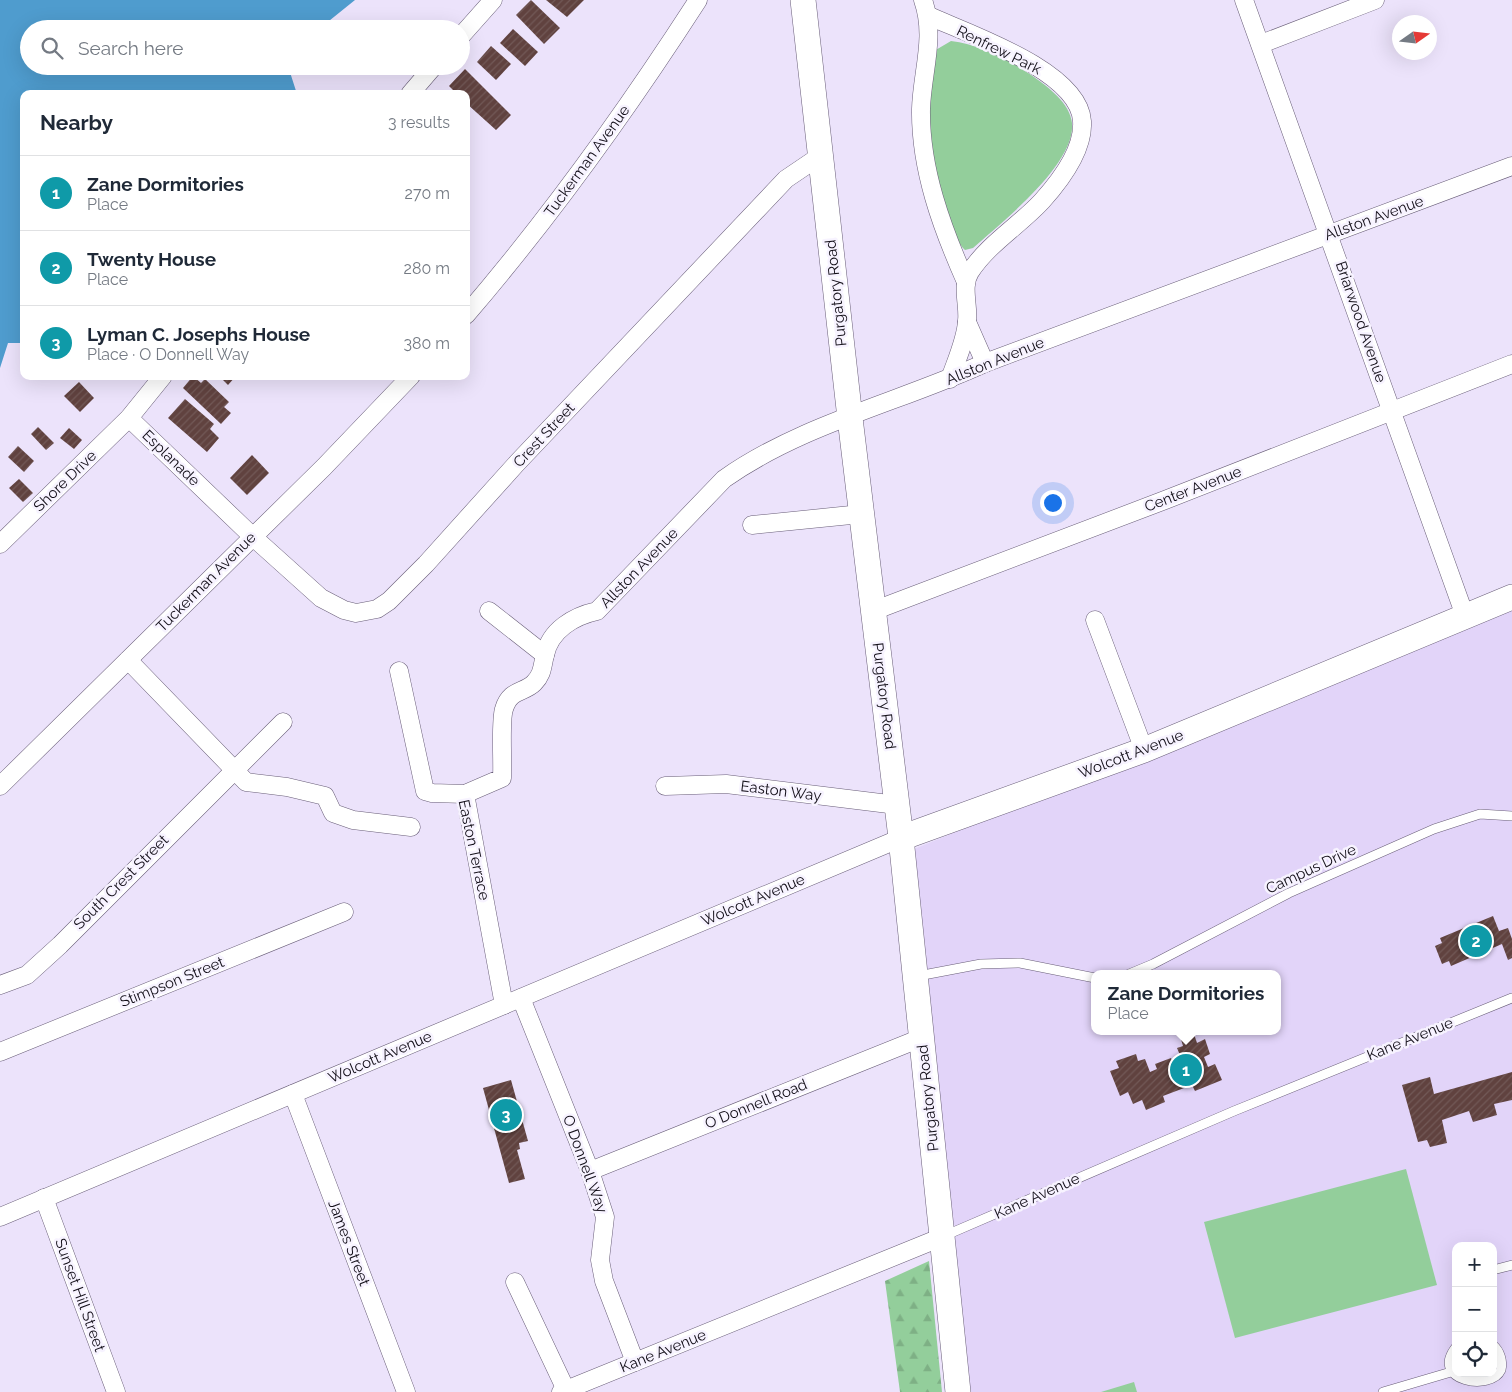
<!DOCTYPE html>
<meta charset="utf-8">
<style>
body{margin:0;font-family:Raleway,sans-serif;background:#f6f6f7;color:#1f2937}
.controls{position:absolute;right:15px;bottom:15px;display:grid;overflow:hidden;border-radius:10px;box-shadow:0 5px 20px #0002}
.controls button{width:45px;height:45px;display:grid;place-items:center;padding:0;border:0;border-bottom:1px solid #e0e1e3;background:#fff;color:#1f2937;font:25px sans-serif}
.compass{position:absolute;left:1392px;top:15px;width:45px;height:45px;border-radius:50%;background:#fff;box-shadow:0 5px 20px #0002;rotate:76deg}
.you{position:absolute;left:1052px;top:502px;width:18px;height:18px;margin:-12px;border:4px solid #fff;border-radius:50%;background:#1a73e8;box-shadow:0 0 0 8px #1a73e833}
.badge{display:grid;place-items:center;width:32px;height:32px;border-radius:50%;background:#b45309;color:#fff;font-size:16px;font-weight:700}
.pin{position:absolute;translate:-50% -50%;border:2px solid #fff;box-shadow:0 1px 5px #0006}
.popup{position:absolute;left:1091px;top:970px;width:190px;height:65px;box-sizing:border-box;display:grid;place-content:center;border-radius:10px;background:#fff;filter:drop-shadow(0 1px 4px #0005);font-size:16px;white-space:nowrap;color:#747a83}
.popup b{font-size:19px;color:#1f2937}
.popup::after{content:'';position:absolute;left:50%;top:100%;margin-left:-10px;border:10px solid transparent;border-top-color:#fff}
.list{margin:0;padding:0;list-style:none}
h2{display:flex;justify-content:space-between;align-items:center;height:65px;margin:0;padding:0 20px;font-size:21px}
h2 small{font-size:16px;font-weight:400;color:#747a83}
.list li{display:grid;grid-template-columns:32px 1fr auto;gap:15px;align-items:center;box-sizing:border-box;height:75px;padding:0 20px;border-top:1px solid #e0e1e3}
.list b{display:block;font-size:19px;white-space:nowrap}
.list p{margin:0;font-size:16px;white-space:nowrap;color:#747a83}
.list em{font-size:16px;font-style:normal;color:#747a83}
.icon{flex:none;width:28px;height:28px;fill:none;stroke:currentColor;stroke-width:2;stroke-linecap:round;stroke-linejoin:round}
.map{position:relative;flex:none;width:1512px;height:1392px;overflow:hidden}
.search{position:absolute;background:#fff;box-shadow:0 5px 20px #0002;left:20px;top:20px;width:450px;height:55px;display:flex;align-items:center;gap:12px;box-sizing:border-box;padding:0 18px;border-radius:28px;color:#747a83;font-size:19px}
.panel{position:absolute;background:#fff;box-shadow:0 5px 20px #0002;left:20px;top:90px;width:450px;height:290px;border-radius:10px}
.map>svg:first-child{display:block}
.built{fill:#e2d4f9;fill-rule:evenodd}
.forest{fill:url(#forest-firs)}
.park{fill:#93ce9b}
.water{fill:#4f9cce}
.building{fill:url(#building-hatch)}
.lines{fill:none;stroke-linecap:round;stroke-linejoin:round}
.lane-casing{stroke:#695e78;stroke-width:10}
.street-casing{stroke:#695e78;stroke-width:19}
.secondary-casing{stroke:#695e78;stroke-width:26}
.lane{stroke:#fff;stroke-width:9}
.street{stroke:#fff;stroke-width:18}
.secondary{stroke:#fff;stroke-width:25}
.labels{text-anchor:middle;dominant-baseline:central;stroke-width:5;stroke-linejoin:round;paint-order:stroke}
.street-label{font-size:15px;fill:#110d17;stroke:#f7f3ff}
</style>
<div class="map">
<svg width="1512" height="1392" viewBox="0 0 1512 1392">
<defs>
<pattern id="forest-firs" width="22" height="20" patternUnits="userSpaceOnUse" patternTransform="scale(1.25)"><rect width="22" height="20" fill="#93ce9b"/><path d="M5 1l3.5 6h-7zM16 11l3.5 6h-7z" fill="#7eb085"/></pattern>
<pattern id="building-hatch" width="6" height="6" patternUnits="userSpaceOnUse" patternTransform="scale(1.25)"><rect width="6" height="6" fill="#60423f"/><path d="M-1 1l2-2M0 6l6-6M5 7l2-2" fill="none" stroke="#725957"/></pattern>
</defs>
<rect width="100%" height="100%" fill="#ece3fb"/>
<path class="built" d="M1512 608V1392H958L914 849ZM1095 974H1277V1031H1095ZM1456 1246H1493V1373H1456Z"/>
<path class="forest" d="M929 1261 942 1392H900L885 1281Z"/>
<g class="park">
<path d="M951 41C979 44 1011 61 1034 77 1048 87 1070 103 1072 123 1076 164 1002 222 973 248L965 250C942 227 926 137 927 104 928 86 932 68 934 51Z"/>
<path d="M1406 1169 1437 1285 1235 1338 1204 1222Z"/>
<path d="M1134 1382 1137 1392H1101Z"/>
</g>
<path class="water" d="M0 0H355L319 29H29V66H288L297 94H24V343H8L0 368Z"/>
<g class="building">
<path d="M531 0 560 28 544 44 516 15Z"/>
<path d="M546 0H584L567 17Z"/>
<path d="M513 29 538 52 525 66 500 43Z"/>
<path d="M491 46 511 64 496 80 477 62Z"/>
<path d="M465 69 511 115 496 130 466 103V94H457L449 86Z"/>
<path d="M193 376 201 383 205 379 229 402 224 407 231 413 221 424 183 388Z"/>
<path d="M219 376H236L228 385Z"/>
<path d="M79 382 94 398 80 412 64 396Z"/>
<path d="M185 399 214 424 210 429 219 438 207 452 168 418Z"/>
<path d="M38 427 54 443 46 450 31 434Z"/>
<path d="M69 428 82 440 74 449 60 438Z"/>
<path d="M18 446 34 461 24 472 8 457Z"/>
<path d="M252 455 269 473 247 495 230 478Z"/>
<path d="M19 479 33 493 23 502 9 488Z"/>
<path d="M1493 916 1499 931 1508 928 1512 939V958L1508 960 1502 944 1451 966 1449 961 1442 964 1435 946 1442 943 1440 938Z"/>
<path d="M1193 1031 1197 1043 1205 1039 1210 1054 1204 1057 1208 1067 1215 1064 1222 1080 1195 1091 1192 1085 1163 1096 1165 1102 1146 1110 1142 1100 1133 1104 1128 1092 1120 1096 1110 1071 1119 1068 1116 1061 1136 1054 1138 1061 1145 1059 1150 1072 1157 1069 1155 1064 1171 1058 1173 1063 1182 1060 1177 1048 1183 1046 1180 1036Z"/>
<path d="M1512 1072V1100L1494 1104 1497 1115 1473 1122 1469 1111 1442 1120 1447 1143 1430 1147 1427 1140 1418 1142 1402 1085 1430 1077 1434 1094Z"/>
<path d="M511 1080 528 1141 519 1143 520 1149 517 1150 525 1179 509 1183 483 1088Z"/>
</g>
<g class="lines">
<g class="lane-casing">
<g id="lane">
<path d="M1129 974 1153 964 1289 893 1434 829 1480 814 1512 816"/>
<path d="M918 976 981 964 1020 963 1095 978"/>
<path d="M944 1236 1234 1111 1512 998"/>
<path d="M1493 1270 1512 1265"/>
<path d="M1456 1347C1429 1381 1491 1392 1501 1370 1503 1361 1500 1351 1493 1345"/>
<path d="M1383 1392 1451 1372"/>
</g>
</g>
<g class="street-casing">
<g id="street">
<path d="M923 0C936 37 922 72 921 109 920 169 942 228 966 282"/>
<path d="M1244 0 1465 616"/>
<path d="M929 16C969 34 1079 71 1082 121 1084 149 1060 181 1042 201 1020 225 988 244 970 272 961 286 969 306 967 321 966 340 956 361 950 379"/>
<path d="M461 36 493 0"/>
<path d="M1261 44 1375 0"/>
<path d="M410 94 434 66"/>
<path d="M466 315C551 216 627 110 698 0"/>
<path d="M967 322 985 363"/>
<path d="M129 418 252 536 321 598 344 610 356 613 377 609 389 601 426 564 517 463 786 179 820 156"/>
<path d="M752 525 861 514"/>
<path d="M0 544 129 418 163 376"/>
<path d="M489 611 545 655"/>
<path d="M873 611 1165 500 1512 364"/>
<path d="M1095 620 1144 750"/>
<path d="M128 660 246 782 287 787 325 796 333 813 353 820 411 827"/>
<path d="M399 671 425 791 432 793 465 794 502 778C503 761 500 721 504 709 510 689 524 693 534 683 543 674 542 666 545 655 550 630 574 616 597 611L724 479C802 424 900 402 985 363L1512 166"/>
<path d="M0 786 324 467 411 376"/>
<path d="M665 786 726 784 897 805"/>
<path d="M465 794 504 1005"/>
<path d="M0 985 27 975 60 945 283 722"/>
<path d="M521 998 590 1171 605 1217 600 1260 604 1281 635 1362"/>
<path d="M0 1052 344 912"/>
<path d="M293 1094 406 1392"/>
<path d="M590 1171 921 1038"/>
<path d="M44 1198 116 1392"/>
<path d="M0 1217 901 838"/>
<path d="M515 1282 566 1390"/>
<path d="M561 1392 942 1237"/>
</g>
</g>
<g class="secondary-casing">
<g id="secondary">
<path d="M803 0 850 418 901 838 958 1392"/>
<path d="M901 838 1144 750 1512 597"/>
</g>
</g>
<use href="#lane" class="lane"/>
<use href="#street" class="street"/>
<use href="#secondary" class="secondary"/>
</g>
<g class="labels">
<g class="street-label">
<text transform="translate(999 50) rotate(26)">Renfrew Park</text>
<text transform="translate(587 161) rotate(-54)">Tuckerman Avenue</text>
<text transform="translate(1374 218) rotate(-20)">Allston Avenue</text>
<text transform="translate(836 293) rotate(-96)">Purgatory Road</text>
<text transform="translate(1361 322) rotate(71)">Briarwood Avenue</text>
<text transform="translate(995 361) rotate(-22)">Allston Avenue</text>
<text transform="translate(544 435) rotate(-47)">Crest Street</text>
<text transform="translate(171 458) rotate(44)">Esplanade</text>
<text transform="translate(65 481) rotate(-44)">Shore Drive</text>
<text transform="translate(1193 489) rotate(-21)">Center Avenue</text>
<text transform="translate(639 568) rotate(-46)">Allston Avenue</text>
<text transform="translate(206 582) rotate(-45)">Tuckerman Avenue</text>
<text transform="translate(884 696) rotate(83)">Purgatory Road</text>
<text transform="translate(1131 754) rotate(-21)">Wolcott Avenue</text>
<text transform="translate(781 791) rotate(7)">Easton Way</text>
<text transform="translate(474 850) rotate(78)">Easton Terrace</text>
<text transform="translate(1311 869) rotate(-25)">Campus Drive</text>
<text transform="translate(121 882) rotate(-45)">South Crest Street</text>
<text transform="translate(753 900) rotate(-23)">Wolcott Avenue</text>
<text transform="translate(172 982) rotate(-22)">Stimpson Street</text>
<text transform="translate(1410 1039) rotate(-22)">Kane Avenue</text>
<text transform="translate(380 1057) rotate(-23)">Wolcott Avenue</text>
<text transform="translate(928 1098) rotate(-96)">Purgatory Road</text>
<text transform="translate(756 1104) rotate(-22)">O Donnell Road</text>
<text transform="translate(585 1164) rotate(70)">O Donnell Way</text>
<text transform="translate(1037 1196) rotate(-24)">Kane Avenue</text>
<text transform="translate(349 1243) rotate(69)">James Street</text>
<text transform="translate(80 1295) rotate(70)">Sunset Hill Street</text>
<text transform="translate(663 1351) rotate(-22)">Kane Avenue</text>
</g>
</g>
</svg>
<div class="controls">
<button>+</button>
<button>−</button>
<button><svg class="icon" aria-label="locate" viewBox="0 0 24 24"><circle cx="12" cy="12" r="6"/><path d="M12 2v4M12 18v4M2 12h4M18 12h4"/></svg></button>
</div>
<svg class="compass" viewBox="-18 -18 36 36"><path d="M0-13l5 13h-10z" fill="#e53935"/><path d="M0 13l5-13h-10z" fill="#747a83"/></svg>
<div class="you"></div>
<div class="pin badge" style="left:1186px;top:1070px;background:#0f9aa8">1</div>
<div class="popup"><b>Zane Dormitories</b>Place</div>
<div class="pin badge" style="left:1476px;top:941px;background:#0f9aa8">2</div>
<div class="pin badge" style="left:506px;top:1115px;background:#0f9aa8">3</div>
<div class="search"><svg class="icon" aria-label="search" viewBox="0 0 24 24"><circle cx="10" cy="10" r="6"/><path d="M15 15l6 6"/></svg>Search here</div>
<section class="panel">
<h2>Nearby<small>3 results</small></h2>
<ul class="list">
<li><span class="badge" style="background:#0f9aa8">1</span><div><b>Zane Dormitories</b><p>Place</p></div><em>270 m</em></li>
<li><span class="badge" style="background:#0f9aa8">2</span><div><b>Twenty House</b><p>Place</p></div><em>280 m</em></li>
<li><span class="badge" style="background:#0f9aa8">3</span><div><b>Lyman C. Josephs House</b><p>Place · O Donnell Way</p></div><em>380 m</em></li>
</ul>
</section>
</div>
